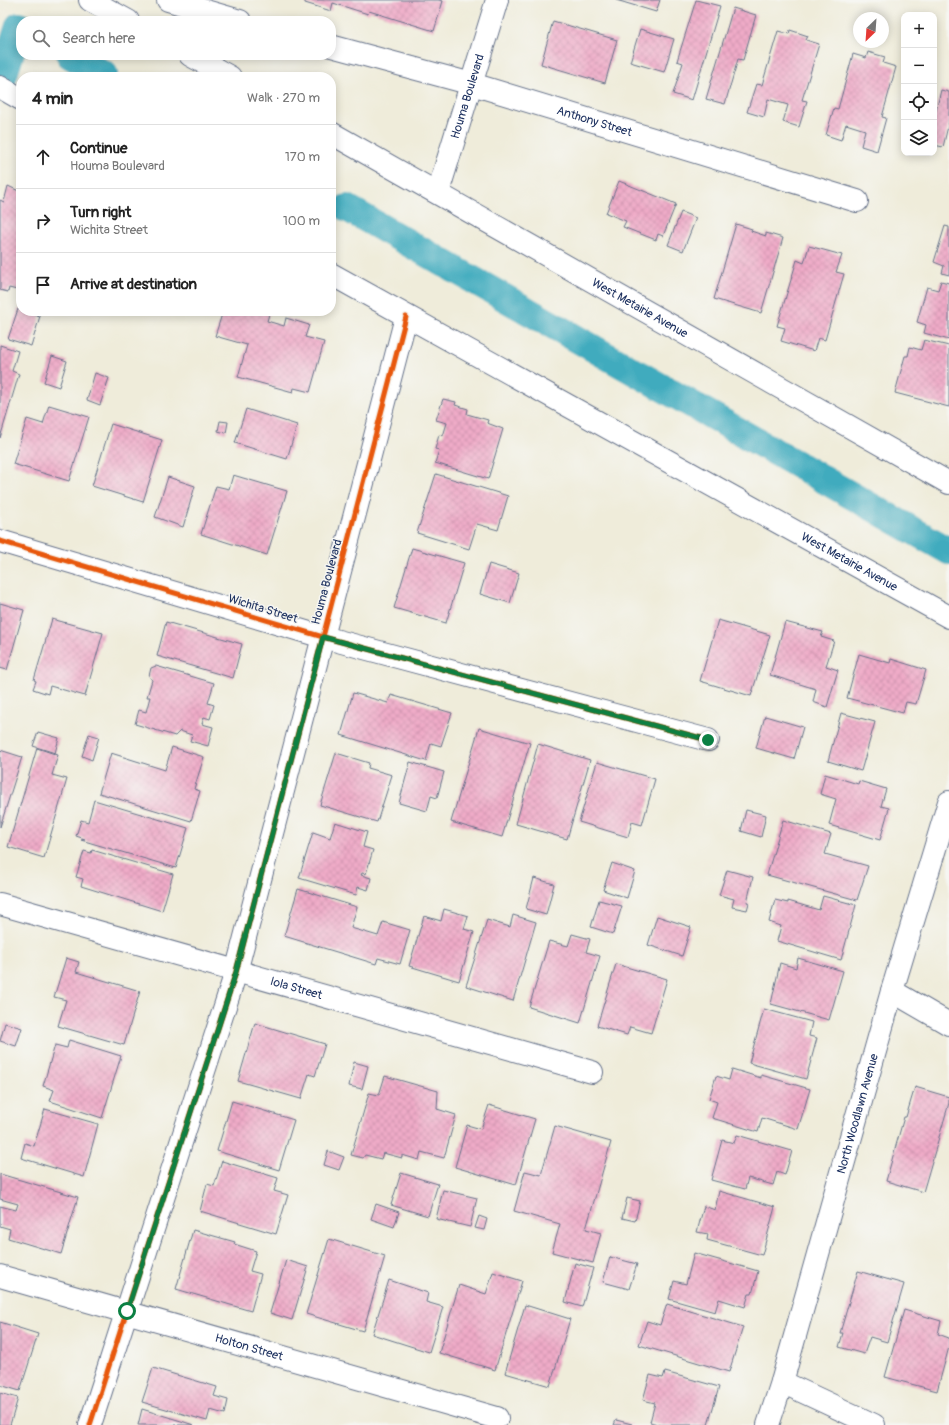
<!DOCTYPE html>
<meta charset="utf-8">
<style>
body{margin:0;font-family:Pangolin,sans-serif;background:#f2f2f2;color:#222}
.controls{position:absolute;right:12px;top:12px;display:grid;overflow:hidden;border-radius:8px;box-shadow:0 2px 10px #0003}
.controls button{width:36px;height:36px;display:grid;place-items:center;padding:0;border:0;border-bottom:1px solid #e0e0e0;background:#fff;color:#222;font:20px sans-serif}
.compass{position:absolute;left:853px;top:12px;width:36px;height:36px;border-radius:50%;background:#fff;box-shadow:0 2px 10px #0003;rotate:205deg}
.stop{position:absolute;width:12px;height:12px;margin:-9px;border:3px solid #0b8043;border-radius:50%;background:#fff}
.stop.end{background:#0b8043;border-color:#fff;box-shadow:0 1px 4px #0008}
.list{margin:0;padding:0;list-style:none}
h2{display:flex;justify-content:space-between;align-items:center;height:52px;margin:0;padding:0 16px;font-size:17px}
h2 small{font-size:13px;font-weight:400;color:#767676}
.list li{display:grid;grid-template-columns:26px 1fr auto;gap:12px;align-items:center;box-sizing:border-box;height:64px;padding:0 16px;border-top:1px solid #e0e0e0}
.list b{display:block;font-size:15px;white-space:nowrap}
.list p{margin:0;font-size:13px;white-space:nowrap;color:#767676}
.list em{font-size:13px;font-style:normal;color:#767676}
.icon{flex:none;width:22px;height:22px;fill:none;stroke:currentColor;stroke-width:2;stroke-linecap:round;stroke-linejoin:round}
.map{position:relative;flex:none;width:949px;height:1425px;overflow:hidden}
.search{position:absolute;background:#fff;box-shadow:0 2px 10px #0003;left:16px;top:16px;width:320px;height:44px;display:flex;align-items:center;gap:10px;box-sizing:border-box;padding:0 14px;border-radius:16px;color:#767676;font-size:15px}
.panel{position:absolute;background:#fff;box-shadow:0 2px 10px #0003;left:16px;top:72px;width:320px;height:244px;border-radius:16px}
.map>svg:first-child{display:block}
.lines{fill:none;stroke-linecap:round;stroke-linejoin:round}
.canal{stroke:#3fabbe;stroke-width:28}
.building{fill:url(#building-cross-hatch)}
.minor-casing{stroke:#657189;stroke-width:24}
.secondary-casing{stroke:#657189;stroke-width:24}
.minor{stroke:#fff;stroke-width:22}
.secondary{stroke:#fff;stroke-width:22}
.cycleway-casing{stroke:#f6f6f2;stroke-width:8}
.cycleway{stroke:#e8590c;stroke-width:5}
.route{stroke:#0b8043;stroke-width:5}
.labels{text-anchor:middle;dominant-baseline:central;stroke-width:3;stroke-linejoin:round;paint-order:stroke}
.street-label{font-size:12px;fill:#1b2f5e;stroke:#f6f6f2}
</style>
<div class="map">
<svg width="949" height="1425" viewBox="0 0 949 1425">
<defs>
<pattern id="building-cross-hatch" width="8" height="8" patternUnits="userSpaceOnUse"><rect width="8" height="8" fill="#efabc7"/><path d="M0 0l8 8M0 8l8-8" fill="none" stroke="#cc93ad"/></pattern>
</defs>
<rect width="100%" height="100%" fill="#f6f6f2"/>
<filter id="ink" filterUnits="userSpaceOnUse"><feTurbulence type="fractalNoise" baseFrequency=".025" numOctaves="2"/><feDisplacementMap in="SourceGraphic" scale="8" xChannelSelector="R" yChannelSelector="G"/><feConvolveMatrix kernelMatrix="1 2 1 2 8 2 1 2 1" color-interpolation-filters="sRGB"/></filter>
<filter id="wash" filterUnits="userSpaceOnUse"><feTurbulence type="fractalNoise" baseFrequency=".012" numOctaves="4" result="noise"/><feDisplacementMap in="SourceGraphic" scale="16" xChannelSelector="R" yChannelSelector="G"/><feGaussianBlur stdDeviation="0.9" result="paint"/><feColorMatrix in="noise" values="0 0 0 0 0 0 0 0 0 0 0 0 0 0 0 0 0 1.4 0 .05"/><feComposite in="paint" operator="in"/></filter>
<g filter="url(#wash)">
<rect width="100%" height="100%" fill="#efecda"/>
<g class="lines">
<g class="canal">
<path d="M70 55 104 74"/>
<path d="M0 87 19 26"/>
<path d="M347 208 949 551"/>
</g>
</g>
<g id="blocks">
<g class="building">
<path d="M305 0H438L443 1 434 31 369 11 368 14 333 3 331 11 305 3Z"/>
<path d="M616 0H660L656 12Z"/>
<path d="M696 0 720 6 692 100 673 94 683 63 677 61Z"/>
<path d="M733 8 756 15 743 60 738 59 725 104 706 99Z"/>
<path d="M553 21 617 40 605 83 541 64Z"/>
<path d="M640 29 674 39 664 72 630 62Z"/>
<path d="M790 30 808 36 806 40 819 44 802 100 807 101 799 127 783 122 788 105 768 99 764 117 747 112 756 84 762 85 778 31 789 34Z"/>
<path d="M868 52 885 57 883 63 896 67 882 117 886 118 877 151 861 146 865 130 846 124 841 140 826 135 834 108 838 109 853 54 866 58Z"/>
<path d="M941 90 949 92V122L943 147 934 145V119Z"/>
<path d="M619 181 676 204 663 236 658 234 656 240 623 227 626 221 606 213Z"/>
<path d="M8 186 21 192V291L9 288 8 292 0 290V200L4 202Z"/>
<path d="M681 212 696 218 683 251 668 245Z"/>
<path d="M736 224 752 229 751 231 766 236V233L783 238 761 313 714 299Z"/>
<path d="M945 226 949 227V275L942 273 944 266 934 262Z"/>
<path d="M809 246 842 255 836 272 844 274 825 340 818 338 814 351 781 341 785 328 777 326 797 260 804 263Z"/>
<path d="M941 281 949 283V340L924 333 926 325 917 322 927 287 938 290Z"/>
<path d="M18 309 40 316 31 346 8 339Z"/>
<path d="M223 311H270L267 321 284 326 286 318 309 325 305 337 324 342 310 392 294 388 293 392 238 377 247 345 215 336Z"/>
<path d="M924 340 949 346V407L895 393 905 356H908L910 347 921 350Z"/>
<path d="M0 345 18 351 12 371 19 374 0 438Z"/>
<path d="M52 356 67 361 59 387 44 382Z"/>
<path d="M95 373 109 378 100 405 87 400Z"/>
<path d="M443 399 456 402 455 405 468 409 467 414 488 420 487 423 503 429 488 479 435 463 439 450 435 449 439 435 443 436 447 423 436 420Z"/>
<path d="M49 405 89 417 69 481 13 464 27 419 43 424Z"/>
<path d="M246 409 297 425 287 459 235 443Z"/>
<path d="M220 421 228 422 226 433 218 431Z"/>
<path d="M111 424 162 440 143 502 92 486Z"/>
<path d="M436 474 508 496 498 530 477 524 469 549 417 533Z"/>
<path d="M233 475 287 491 267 555 201 534 216 486 229 489Z"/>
<path d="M168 477 195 486 183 527 155 517Z"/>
<path d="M412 548 464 563 446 623 394 608Z"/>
<path d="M489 564 519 573 510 603 480 594Z"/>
<path d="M0 603 24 610 7 670 0 668Z"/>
<path d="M52 619 103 633 85 696 50 686 48 694 33 689 36 681 34 680Z"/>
<path d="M718 620 770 635 751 696 700 681Z"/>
<path d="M166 622 242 644 233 678 157 656Z"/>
<path d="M785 622 823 632 821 637 834 641 826 666 838 670 827 707 813 702 816 689 770 675Z"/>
<path d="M859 654 890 663 891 659 926 670 916 704 906 702 903 713 847 698Z"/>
<path d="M156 666 214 683 208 703 214 705 210 719 204 717 202 724 213 727 208 746 190 741 192 735 180 731 175 736 135 724 139 710 146 712 150 697H147L152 680 149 676 151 668Z"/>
<path d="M353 693 388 703 391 695 452 713 441 746 431 743 426 761 341 735Z"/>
<path d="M841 713 875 722 861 771 828 761Z"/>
<path d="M765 716 803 727 794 759 756 748Z"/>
<path d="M479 728 530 743 502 837 451 822Z"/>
<path d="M38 732 59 738 55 753 33 746Z"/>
<path d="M89 734 99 737 92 760 82 756Z"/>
<path d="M538 744 590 760 567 839 516 824Z"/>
<path d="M172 747 204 757 194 789 200 791 191 821 99 793 111 753 165 770Z"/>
<path d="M37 748 58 755 52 775 67 779 44 858 8 847Z"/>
<path d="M0 750 22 757 0 827Z"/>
<path d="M336 753 369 763 368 768 392 775 377 822 320 805Z"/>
<path d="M410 762 444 772 437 798 431 796 427 811 399 803Z"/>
<path d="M597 762 655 779 642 825 632 822 628 837 579 822Z"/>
<path d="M825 774 858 784 859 781 886 789 881 806 889 808 880 840 829 825 836 799 820 794Z"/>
<path d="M94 800 188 828 176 868 81 840 85 839 76 836 81 820 88 822Z"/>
<path d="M746 810 766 815 761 837 741 831Z"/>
<path d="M783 820 831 834 825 854 868 866 857 900 767 875Z"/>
<path d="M335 822 367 832 363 847 373 850 366 874 362 873 361 875 371 878 368 890 358 887 356 895 299 878 313 832 330 838Z"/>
<path d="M92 850 173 874 162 911 81 886 83 879 76 877 84 851 91 853Z"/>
<path d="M612 863 635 871 627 898 603 890Z"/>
<path d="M727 870 753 877 747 902 749 903 747 910 732 907 734 899 719 895Z"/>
<path d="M534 878 554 884 546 915 526 909Z"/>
<path d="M298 889 357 907 351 928 378 936 383 922 410 930 400 964 378 958 376 964 284 936Z"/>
<path d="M823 896 856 905 841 960 777 941 781 926 769 922 775 900 788 903V901L819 910Z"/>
<path d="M599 900 622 906 613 934 591 927Z"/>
<path d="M444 909 468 916 464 929 474 932 459 981 409 966 424 916 441 921Z"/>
<path d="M513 915 536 922 513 1001 466 986 487 920 510 927Z"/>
<path d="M657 916 691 927 682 956 648 945Z"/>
<path d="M572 934 590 939 586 952 600 956 580 1023 529 1007 549 941 568 946Z"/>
<path d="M66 958 79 962 76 972 140 991 124 1045 58 1026 66 1000 54 997Z"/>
<path d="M798 958 843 971 829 1020 771 1004 780 963 796 968Z"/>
<path d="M616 964 667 979 651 1033 630 1027 627 1035 597 1026Z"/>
<path d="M764 1009 812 1022 809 1036 817 1038 806 1079 749 1063Z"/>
<path d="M5 1023 22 1028 16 1046 0 1041Z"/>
<path d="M255 1023 325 1044 315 1076 309 1074 301 1099 238 1081Z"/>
<path d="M69 1040 121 1056 102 1118 50 1101 54 1090 43 1086 55 1045 67 1048Z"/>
<path d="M354 1062 368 1066 362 1089 349 1086Z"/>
<path d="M732 1069 761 1078V1075L810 1089 798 1129 762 1118 758 1132 712 1118 717 1102 709 1099 716 1076 729 1080Z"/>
<path d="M385 1076 438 1091 437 1109 456 1115 444 1158 421 1152 419 1160 402 1155V1158L383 1153 381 1159 365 1155 363 1158 351 1155 369 1093 379 1095Z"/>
<path d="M915 1087 949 1097V1103L923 1192 886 1181 904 1117H906Z"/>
<path d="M232 1101 294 1120 279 1170 217 1151Z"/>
<path d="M489 1105 535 1119 516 1185 455 1167 467 1125 481 1129Z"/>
<path d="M45 1109 98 1124 84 1177 21 1158 25 1143 34 1146Z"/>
<path d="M555 1126 611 1142 586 1229 601 1233 593 1263 552 1252 560 1224 514 1211 525 1171 541 1175Z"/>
<path d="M737 1135 792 1151 785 1175 777 1172 773 1185 748 1178 745 1189 711 1180 722 1140 734 1143Z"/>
<path d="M328 1151 344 1157 339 1170 324 1165Z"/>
<path d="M222 1161 278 1178 274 1191 288 1195 276 1234 200 1211 207 1184 214 1186Z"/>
<path d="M401 1173 438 1184 428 1216 391 1205Z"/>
<path d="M0 1174 78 1197 61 1254 8 1238 10 1229 0 1226V1206L16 1210 18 1204 0 1199Z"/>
<path d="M443 1190 477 1198 470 1227 436 1219Z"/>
<path d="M719 1191 775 1207 762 1255 707 1240 708 1234 697 1232 704 1206 715 1210Z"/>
<path d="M627 1198 640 1201 635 1221 622 1218Z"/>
<path d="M376 1204 399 1212 394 1227 371 1219Z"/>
<path d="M479 1216 487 1219 484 1230 475 1228Z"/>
<path d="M193 1230 235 1242 234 1244 256 1251 250 1271 261 1274 251 1311 176 1289Z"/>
<path d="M329 1239 385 1256 363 1331 306 1314Z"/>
<path d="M694 1253 758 1271 752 1294H749L745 1307 719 1299 715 1312 669 1299 674 1281 686 1284Z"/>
<path d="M610 1257 637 1264 629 1289 603 1282Z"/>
<path d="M286 1260 308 1267 292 1320 270 1313Z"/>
<path d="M575 1263 593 1268 582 1307 565 1302Z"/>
<path d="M858 1271 904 1284 887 1342 870 1337 864 1354 839 1347 843 1333H840Z"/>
<path d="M493 1272 522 1281 495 1370 439 1353 459 1285 486 1294Z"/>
<path d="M389 1280 428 1293 426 1302 443 1307 429 1352 372 1334Z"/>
<path d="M667 1304 743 1327 729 1372 639 1345 647 1321 660 1325Z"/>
<path d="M525 1305 570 1319 550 1386 505 1373Z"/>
<path d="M904 1310 941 1321 938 1334 949 1338V1347L937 1391 885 1377Z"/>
<path d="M0 1322 38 1334 20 1391 0 1385Z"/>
<path d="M153 1368 217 1387 214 1396 228 1400 225 1414 210 1410 207 1421 142 1402Z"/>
<path d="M665 1372 719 1387 708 1425H661L650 1422 655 1403 643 1400 650 1375 663 1378Z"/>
<path d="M0 1393 18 1398 10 1425H0Z"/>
<path d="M142 1409 194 1425H138Z"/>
<path d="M616 1420 632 1424 631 1425H614Z"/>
</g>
</g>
</g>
<g filter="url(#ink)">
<use href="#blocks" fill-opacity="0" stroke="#657189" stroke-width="1"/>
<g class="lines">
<g class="minor-casing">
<g id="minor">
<path d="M168 0 240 21"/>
<path id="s1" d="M331 46 472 84 857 201"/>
<path id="s2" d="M438 192 497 0"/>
<path d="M0 541 323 637 708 740"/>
<path id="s3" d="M0 904 592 1072"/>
<path d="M892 991 949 1024"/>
<path id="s4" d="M0 1276 497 1418"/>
<path d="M782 1382 874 1425"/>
<path d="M90 1425 236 972 406 317"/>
<path id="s5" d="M768 1425 782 1382 892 991 949 802"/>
</g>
</g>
<g class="secondary-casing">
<g id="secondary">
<path d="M90 0 128 21"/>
<path d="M190 55 230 77"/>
<path d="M0 87 21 99"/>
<path id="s6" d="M331 133 949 483"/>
<path id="s7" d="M331 274 949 617"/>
</g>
</g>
<use href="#minor" class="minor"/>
<use href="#secondary" class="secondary"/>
<g class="cycleway-casing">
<g id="cycleway">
<path d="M0 541 323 637 708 740"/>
<path d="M90 1425 236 972 406 317"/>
</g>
</g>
<use href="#cycleway" class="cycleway"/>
</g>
</g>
<g class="lines" filter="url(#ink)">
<path class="route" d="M127 1311 236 972 323 637 708 740"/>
</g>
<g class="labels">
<g class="street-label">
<text stroke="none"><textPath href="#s2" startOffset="100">Houma Boulevard</textPath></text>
<text stroke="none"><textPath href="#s1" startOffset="274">Anthony Street</textPath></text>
<text stroke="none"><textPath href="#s6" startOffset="355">West Metairie Avenue</textPath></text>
<text stroke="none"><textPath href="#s7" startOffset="593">West Metairie Avenue</textPath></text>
<text transform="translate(327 582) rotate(-75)">Houma Boulevard</text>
<text transform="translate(263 609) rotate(17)">Wichita Street</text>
<text stroke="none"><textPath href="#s3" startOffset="308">Iola Street</textPath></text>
<text stroke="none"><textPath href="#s5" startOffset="324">North Woodlawn Avenue</textPath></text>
<text stroke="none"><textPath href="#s4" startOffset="259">Holton Street</textPath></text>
</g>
</g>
</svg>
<div class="controls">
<button>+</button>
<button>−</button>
<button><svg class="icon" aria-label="locate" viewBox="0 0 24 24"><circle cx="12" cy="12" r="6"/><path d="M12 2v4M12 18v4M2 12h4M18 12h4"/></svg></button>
<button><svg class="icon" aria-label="layers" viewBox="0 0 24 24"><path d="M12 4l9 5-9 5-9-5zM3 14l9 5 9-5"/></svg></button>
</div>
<svg class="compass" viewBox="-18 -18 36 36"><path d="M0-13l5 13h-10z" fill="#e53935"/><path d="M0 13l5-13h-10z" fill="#767676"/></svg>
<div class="stop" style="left:127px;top:1311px"></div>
<div class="stop end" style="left:708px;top:740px"></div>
<div class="search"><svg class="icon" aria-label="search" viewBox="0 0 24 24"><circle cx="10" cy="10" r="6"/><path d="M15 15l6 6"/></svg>Search here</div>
<section class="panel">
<h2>4 min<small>Walk · 270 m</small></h2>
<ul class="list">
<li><svg class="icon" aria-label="ahead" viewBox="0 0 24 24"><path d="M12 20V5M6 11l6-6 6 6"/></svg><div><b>Continue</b><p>Houma Boulevard</p></div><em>170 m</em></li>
<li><svg class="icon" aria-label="right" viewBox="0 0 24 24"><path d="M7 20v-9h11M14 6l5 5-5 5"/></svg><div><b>Turn right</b><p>Wichita Street</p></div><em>100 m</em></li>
<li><svg class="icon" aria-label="arrive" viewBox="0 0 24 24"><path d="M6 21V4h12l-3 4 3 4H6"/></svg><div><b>Arrive at destination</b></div></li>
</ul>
</section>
</div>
